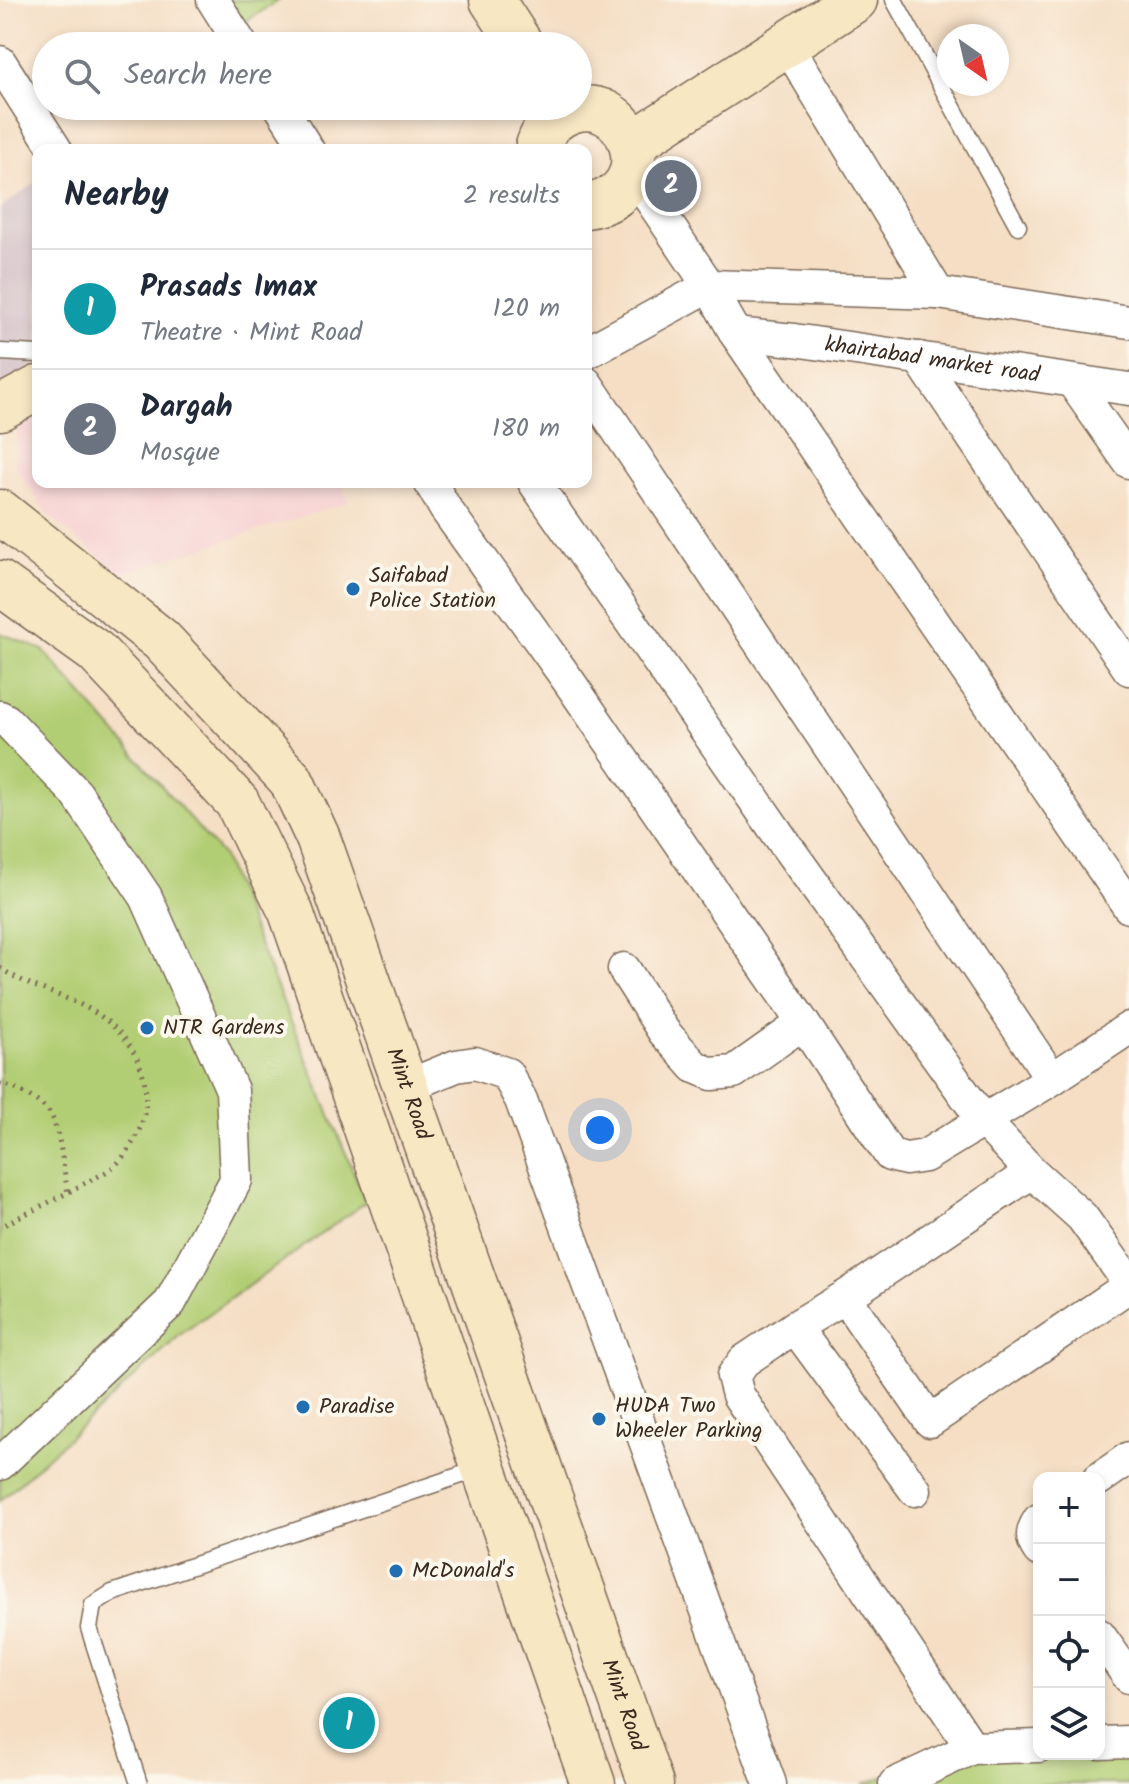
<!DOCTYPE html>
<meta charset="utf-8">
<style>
body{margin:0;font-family:Kalam,sans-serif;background:#f2f2f3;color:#1f2937}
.controls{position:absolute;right:24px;bottom:24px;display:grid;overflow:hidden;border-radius:16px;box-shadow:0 4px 12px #0003}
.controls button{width:72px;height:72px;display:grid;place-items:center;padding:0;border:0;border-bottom:2px solid #e0e1e3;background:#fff;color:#1f2937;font:40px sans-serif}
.compass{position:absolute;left:937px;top:24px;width:72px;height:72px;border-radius:50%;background:#fff;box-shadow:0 4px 12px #0003;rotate:146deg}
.you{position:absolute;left:600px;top:1130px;width:28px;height:28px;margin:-20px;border:6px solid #fff;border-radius:50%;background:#1a73e8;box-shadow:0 0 0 12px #1a73e833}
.badge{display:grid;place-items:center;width:52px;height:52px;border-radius:50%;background:#2563eb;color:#fff;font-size:26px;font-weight:700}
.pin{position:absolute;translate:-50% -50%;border:4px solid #fff;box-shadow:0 2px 8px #0006}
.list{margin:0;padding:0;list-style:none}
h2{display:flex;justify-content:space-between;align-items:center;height:104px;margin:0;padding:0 32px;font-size:34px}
h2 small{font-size:26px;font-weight:400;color:#747a83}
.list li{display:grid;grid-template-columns:52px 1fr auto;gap:24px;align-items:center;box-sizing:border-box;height:120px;padding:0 32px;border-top:2px solid #e0e1e3}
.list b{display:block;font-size:30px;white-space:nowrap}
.list p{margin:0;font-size:26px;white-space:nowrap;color:#747a83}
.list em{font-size:26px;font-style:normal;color:#747a83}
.icon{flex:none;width:44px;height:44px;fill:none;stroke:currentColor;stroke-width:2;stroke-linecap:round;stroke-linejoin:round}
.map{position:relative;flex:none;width:1129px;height:1784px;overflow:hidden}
.search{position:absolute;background:#fff;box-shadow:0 4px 12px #0003;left:32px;top:32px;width:560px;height:88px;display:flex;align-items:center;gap:20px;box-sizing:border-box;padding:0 28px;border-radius:44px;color:#747a83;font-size:30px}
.panel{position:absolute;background:#fff;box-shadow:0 4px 12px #0003;left:32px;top:144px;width:560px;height:344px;border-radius:16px}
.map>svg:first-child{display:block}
.built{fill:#f7cfd1}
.industrial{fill:#d2bdc6}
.green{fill:#b2ce74;stroke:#767c49;stroke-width:2}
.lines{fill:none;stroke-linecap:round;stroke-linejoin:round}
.lane-casing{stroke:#7c6958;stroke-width:19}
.street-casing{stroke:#7c6958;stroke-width:35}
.secondary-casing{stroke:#7c6958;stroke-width:47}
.path{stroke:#7c6958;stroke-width:5;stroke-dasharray:2 6;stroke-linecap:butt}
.lane{stroke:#fff;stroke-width:16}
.street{stroke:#fff;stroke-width:32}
.secondary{stroke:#f8e7c3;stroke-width:44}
.poi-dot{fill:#1f6fb2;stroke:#fbf7ec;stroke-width:3}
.labels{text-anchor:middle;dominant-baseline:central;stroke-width:8;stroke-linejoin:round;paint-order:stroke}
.street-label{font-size:22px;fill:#3b2a1e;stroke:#fbf7ec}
.poi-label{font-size:22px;fill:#3b2a1e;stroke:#fbf7ec;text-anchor:start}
</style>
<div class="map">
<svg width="1129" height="1784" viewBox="0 0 1129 1784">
<rect width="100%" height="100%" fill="#fbf7ec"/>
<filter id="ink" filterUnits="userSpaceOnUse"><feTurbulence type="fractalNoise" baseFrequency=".0125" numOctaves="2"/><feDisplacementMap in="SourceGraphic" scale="16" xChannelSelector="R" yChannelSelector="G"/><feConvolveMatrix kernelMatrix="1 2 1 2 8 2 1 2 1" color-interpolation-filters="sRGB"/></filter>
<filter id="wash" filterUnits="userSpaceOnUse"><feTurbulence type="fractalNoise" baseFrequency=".006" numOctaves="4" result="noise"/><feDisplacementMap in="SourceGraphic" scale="32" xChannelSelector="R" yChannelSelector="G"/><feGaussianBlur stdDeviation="1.8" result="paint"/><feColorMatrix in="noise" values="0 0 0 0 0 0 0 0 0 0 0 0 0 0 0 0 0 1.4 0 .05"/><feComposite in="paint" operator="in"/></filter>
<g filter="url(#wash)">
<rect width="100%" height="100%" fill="#f5dec4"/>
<path class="built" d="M38 416V482H341L348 502 120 574 48 515 15 466 18 425Z"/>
<path class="industrial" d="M38 181V362L0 385V208Z"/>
<g class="green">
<path d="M224 0H279L240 25Z"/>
<path d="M0 633 43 650 222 855 366 1202 181 1334 0 1501Z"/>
<path d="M1129 1738V1784H863L972 1748 1039 1754H1099Z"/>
</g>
</g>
<g filter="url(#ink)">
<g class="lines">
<g class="lane-casing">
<g id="lane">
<path d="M894 0 1018 226"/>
<path d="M0 352 38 354"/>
<path d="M139 1784 89 1628 93 1605 112 1593 482 1468"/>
</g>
</g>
<g class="street-casing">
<g id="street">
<path d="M213 0 242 46"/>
<path d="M786 43 938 293"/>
<path d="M0 62 56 150"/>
<path d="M280 106 308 150"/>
<path d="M632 172 709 286 736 334 1129 907"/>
<path id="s1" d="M736 334 794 340 1129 389"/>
<path d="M586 353 709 286 938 293 1129 322"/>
<path d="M919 358 1129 669"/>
<path d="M1072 381 1129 462"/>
<path d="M586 383 1052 1079"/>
<path d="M430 482 445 508 570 683 803 1023 890 1155 906 1159 925 1156 1052 1079 1129 1028"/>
<path d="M534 482 785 844 983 1120 1032 1172 1082 1217 1129 1283"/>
<path d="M0 717 6 720 76 793 146 897 232 1090 236 1180 170 1303 0 1464"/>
<path d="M624 969 664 1032 695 1067 712 1074 734 1072 803 1023"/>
<path d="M405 1087 456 1066 475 1063 507 1074 521 1100 770 1784"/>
<path d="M845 1297 930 1421 1129 1286"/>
<path d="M795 1327 915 1490"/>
<path d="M1099 1479 1129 1458"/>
<path d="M1039 1520C1031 1532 1031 1539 1039 1550"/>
<path d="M1099 1635 1129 1677"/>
<path d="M1099 1743 1129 1742"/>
<path d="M972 1748 738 1395 733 1376 744 1361 795 1327 845 1297 1032 1172"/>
<path d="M895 1784 972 1748 1039 1746"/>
</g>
</g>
<g class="secondary-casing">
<g id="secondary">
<path d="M492 0 522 46"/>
<path d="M632 144 855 0"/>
<path d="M537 150C540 136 549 122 562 115 628 80 671 194 586 206"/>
<path d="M0 408 38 388"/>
<path id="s2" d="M0 512 161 640 291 780 318 838 651 1784"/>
<path d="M0 583 96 652 237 802 291 912 593 1784"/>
</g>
</g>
<g class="path">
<path d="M0 968C29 988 64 994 94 1012 119 1027 138 1051 144 1079 150 1109 141 1135 122 1158 114 1169 99 1176 87 1182 59 1198 29 1212 0 1227"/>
<path d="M0 1084C14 1086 40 1101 49 1112 60 1126 64 1175 68 1193"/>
</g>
<use href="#lane" class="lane"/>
<use href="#street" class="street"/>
<use href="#secondary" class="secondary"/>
</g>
</g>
<g class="poi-dot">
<circle cx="353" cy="589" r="8"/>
<circle cx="147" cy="1028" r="8"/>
<circle cx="303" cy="1407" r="8"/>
<circle cx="599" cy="1419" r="8"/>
<circle cx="396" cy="1571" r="8"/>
</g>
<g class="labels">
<g class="street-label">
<text stroke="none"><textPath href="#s1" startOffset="198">khairtabad market road</textPath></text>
<text stroke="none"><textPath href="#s2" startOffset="732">Mint Road</textPath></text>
<text stroke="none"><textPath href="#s2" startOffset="1380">Mint Road</textPath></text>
</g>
<g class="poi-label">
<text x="369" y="576">Saifabad<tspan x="369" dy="25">Police Station</tspan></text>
<text x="163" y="1028">NTR Gardens</text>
<text x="615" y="1406">HUDA Two<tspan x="615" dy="25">Wheeler Parking</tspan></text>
<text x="319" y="1407">Paradise</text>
<text x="412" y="1571">McDonald's</text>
</g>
</g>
</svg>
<div class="controls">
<button>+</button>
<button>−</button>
<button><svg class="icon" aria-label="locate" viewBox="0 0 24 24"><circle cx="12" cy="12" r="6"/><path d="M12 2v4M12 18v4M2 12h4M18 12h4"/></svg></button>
<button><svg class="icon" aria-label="layers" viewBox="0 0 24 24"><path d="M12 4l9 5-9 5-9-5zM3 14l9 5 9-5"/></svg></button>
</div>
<svg class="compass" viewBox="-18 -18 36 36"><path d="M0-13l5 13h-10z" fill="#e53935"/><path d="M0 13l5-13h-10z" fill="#747a83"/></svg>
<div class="you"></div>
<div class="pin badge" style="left:349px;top:1723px;background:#0f9aa8">1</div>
<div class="pin badge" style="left:671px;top:186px;background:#6b7280">2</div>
<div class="search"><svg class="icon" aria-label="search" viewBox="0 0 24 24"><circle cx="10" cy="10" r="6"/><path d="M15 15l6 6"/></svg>Search here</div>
<section class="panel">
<h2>Nearby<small>2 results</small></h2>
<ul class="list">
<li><span class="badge" style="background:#0f9aa8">1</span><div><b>Prasads Imax</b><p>Theatre · Mint Road</p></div><em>120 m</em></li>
<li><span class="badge" style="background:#6b7280">2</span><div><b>Dargah</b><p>Mosque</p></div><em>180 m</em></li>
</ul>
</section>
</div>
